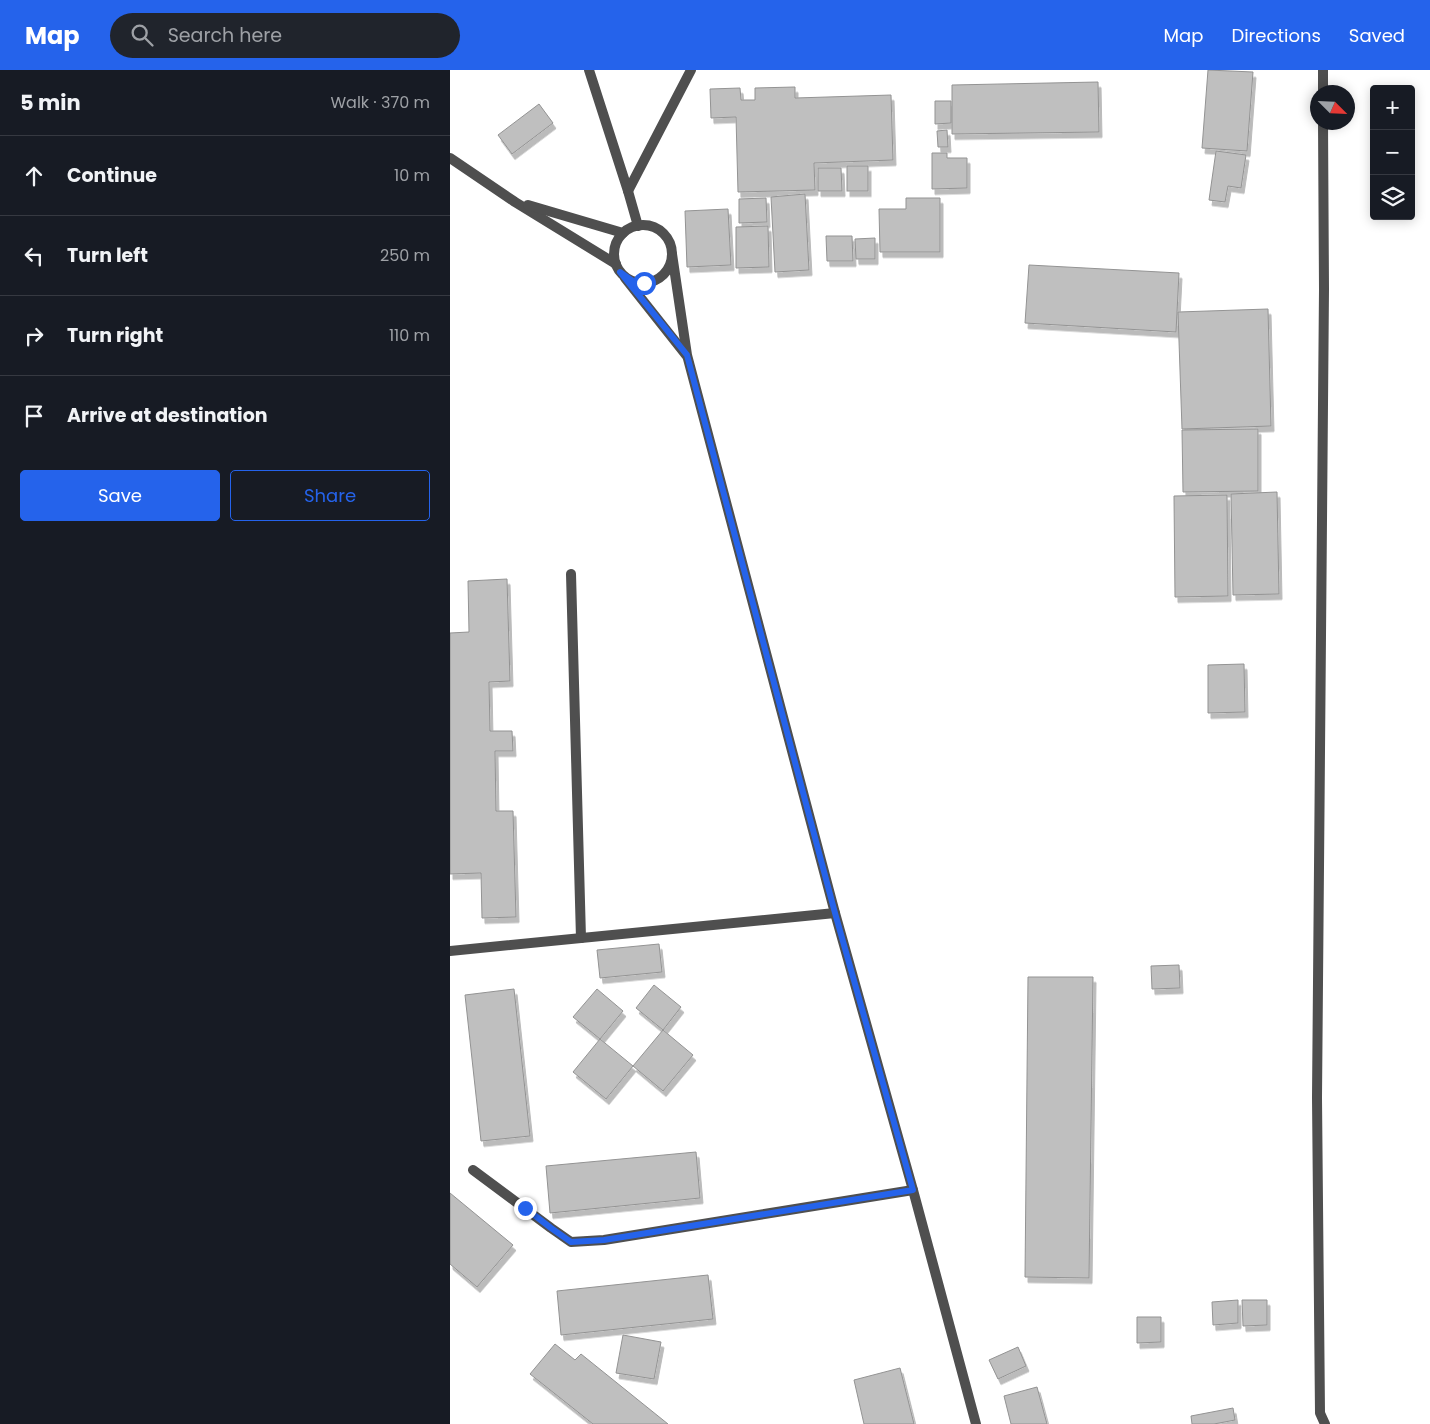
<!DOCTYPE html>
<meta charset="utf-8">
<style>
body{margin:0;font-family:Poppins,sans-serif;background:#20242c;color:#f1f3f6}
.controls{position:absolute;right:15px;top:15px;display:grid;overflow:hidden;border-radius:5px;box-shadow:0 2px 12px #0003}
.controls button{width:45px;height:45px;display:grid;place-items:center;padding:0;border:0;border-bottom:1px solid #363941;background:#171b24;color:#f1f3f6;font:25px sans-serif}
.compass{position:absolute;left:860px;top:15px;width:45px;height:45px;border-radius:50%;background:#171b24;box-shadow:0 2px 12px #0003;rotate:114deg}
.stop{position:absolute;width:15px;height:15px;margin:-11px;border:4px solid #2563eb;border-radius:50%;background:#fff}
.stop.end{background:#2563eb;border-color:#fff;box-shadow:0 1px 5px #0008}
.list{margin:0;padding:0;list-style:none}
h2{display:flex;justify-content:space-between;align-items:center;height:65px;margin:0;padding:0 20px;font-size:21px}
h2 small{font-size:16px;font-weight:400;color:#9ea1a6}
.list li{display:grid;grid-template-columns:32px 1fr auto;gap:15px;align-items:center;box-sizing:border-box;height:80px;padding:0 20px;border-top:1px solid #363941}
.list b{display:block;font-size:19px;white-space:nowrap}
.list em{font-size:16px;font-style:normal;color:#9ea1a6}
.actions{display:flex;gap:10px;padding:15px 20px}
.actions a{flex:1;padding:11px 0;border:1px solid #2563eb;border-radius:5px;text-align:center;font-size:18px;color:#2563eb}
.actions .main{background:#2563eb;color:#fff}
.icon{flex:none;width:28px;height:28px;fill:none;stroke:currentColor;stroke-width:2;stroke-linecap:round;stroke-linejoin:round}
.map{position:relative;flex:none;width:980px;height:1354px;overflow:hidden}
header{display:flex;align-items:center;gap:30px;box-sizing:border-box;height:70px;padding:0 25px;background:#2563eb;color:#fff}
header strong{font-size:24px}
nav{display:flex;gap:28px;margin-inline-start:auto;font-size:18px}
.search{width:350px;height:45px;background:#20242c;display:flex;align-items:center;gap:12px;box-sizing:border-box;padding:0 18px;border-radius:28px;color:#9ea1a6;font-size:19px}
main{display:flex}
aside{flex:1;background:#171b24}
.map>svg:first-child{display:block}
.building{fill:#bfbfbf;stroke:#939393;filter:url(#shadow)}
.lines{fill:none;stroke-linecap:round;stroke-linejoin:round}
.service{stroke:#4f4f4f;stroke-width:10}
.minor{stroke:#4f4f4f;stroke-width:10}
.route{stroke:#2563eb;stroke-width:6}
</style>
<header>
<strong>Map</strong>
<div class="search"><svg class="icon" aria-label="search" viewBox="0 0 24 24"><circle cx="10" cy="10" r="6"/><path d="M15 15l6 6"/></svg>Search here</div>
<nav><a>Map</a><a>Directions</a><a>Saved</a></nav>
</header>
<main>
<aside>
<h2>5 min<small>Walk · 370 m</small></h2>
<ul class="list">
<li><svg class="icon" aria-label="ahead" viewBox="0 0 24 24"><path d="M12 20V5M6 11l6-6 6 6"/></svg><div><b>Continue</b></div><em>10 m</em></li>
<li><svg class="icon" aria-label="left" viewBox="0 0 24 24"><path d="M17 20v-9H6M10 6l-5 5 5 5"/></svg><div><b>Turn left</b></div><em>250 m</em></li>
<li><svg class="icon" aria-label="right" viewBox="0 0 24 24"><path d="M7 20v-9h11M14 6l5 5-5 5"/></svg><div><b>Turn right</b></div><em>110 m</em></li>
<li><svg class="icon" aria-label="arrive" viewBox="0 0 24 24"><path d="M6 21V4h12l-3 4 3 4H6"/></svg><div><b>Arrive at destination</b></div></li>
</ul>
<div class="actions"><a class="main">Save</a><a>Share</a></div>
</aside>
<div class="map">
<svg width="980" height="1354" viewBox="0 0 980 1354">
<defs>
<filter id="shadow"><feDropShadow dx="3" dy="5.5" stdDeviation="0" flood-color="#0004"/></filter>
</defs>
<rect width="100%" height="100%" fill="#fff"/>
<g class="building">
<path d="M758 0 803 2 797 81 752 78Z"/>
<path d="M648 12 649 62 502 64V15Z"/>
<path d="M345 17V28L441 25 443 90 364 93 365 120 288 122 286 47 261 48 260 19 290 18 291 30H305V18Z"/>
<path d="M485 31H501V53L485 54Z"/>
<path d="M89 34 103 53 62 84 48 65Z"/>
<path d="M497 60 498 77H488L487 61Z"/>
<path d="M766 81 796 85 791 118 778 116 775 132 759 130Z"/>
<path d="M482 83H497V88H517V118L482 119Z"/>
<rect x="397" y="96" width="21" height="25"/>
<path d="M368 98H391L392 121H368Z"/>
<path d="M355 124 359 200 325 202 321 127Z"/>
<path d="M316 128 317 152 289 153V129Z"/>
<path d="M456 128H490V182H430L429 139H456Z"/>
<path d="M278 139 281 195 237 197 235 141Z"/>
<path d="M318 156 319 197 286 198V157Z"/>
<path d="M376 166H402L403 191H377Z"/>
<path d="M425 168V189H406L405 169Z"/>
<path d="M579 195 729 203 726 262 575 253Z"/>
<path d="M818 239 821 356 732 359 728 242Z"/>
<path d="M808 359V421L733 422 732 360Z"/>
<path d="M827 422 829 524 783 525 781 424Z"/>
<path d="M777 425 778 526 725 527 724 426Z"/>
<path d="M57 509 60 611 39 612 40 661H62L63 681H45L46 741H63L66 847 32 848 31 803 0 804V563L19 562 18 511Z"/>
<path d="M794 594 795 642 758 643V595Z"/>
<path d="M209 874 212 902 150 908 147 880Z"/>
<path d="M729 895 730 918 702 919 701 896Z"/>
<path d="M578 907H643L639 1208 575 1207Z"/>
<path d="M204 915 231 937 213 960 186 938Z"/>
<path d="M64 919 80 1066 31 1071 15 925Z"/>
<path d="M147 919 173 941 150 969 123 947Z"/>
<path d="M213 960 243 985 213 1021 183 996Z"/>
<path d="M150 969 183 996 156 1029 123 1002Z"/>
<path d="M246 1082 250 1128 100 1143 96 1096Z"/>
<path d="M0 1123 63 1175 27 1217 0 1194Z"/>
<path d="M258 1205 263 1249 111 1265 107 1221Z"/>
<path d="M788 1230V1253L763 1255 762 1232Z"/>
<path d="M792 1230H817V1255L793 1256Z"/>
<path d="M687 1247H711V1272L687 1273Z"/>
<path d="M173 1265 211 1272 204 1309 166 1303Z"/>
<path d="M105 1274 125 1290 131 1284 218 1354H143L80 1304Z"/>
<path d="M568 1277 576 1296 548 1309 539 1290Z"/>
<path d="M450 1298 464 1354H414L404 1310Z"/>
<path d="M587 1317 597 1354H561L554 1326Z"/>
<path d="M783 1338 785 1350 764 1354H742L741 1346Z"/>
</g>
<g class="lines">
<g class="service">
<path d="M139 0 178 121 188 156"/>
<path d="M0 88 65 132 166 194"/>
<path d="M178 121 241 0"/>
<path d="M78 135 173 163"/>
<circle cx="193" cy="184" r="29"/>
<path d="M222 184 237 285 385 843 463 1120 526 1354"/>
<path d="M175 208 236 285"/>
<path d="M121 504 131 868"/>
<path d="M0 881 385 843"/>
<path d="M23 1100 101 1158 121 1172 154 1170 463 1120"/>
</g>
<g class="minor">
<path d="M873 0V22"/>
<path d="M873 52 874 219 867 1028 870 1343 875 1354"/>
</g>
</g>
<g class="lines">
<path class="route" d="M75 1138 101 1158 121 1172 154 1170 463 1120 385 843 237 285 170 202 184 212 194 213"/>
</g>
</svg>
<div class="controls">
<button>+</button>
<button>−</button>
<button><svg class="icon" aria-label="layers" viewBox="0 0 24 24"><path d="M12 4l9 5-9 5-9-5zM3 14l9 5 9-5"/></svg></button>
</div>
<svg class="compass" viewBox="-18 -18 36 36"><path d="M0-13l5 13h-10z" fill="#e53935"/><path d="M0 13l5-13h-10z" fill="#9ea1a6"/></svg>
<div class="stop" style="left:194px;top:213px"></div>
<div class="stop end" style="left:75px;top:1138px"></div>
</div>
</main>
